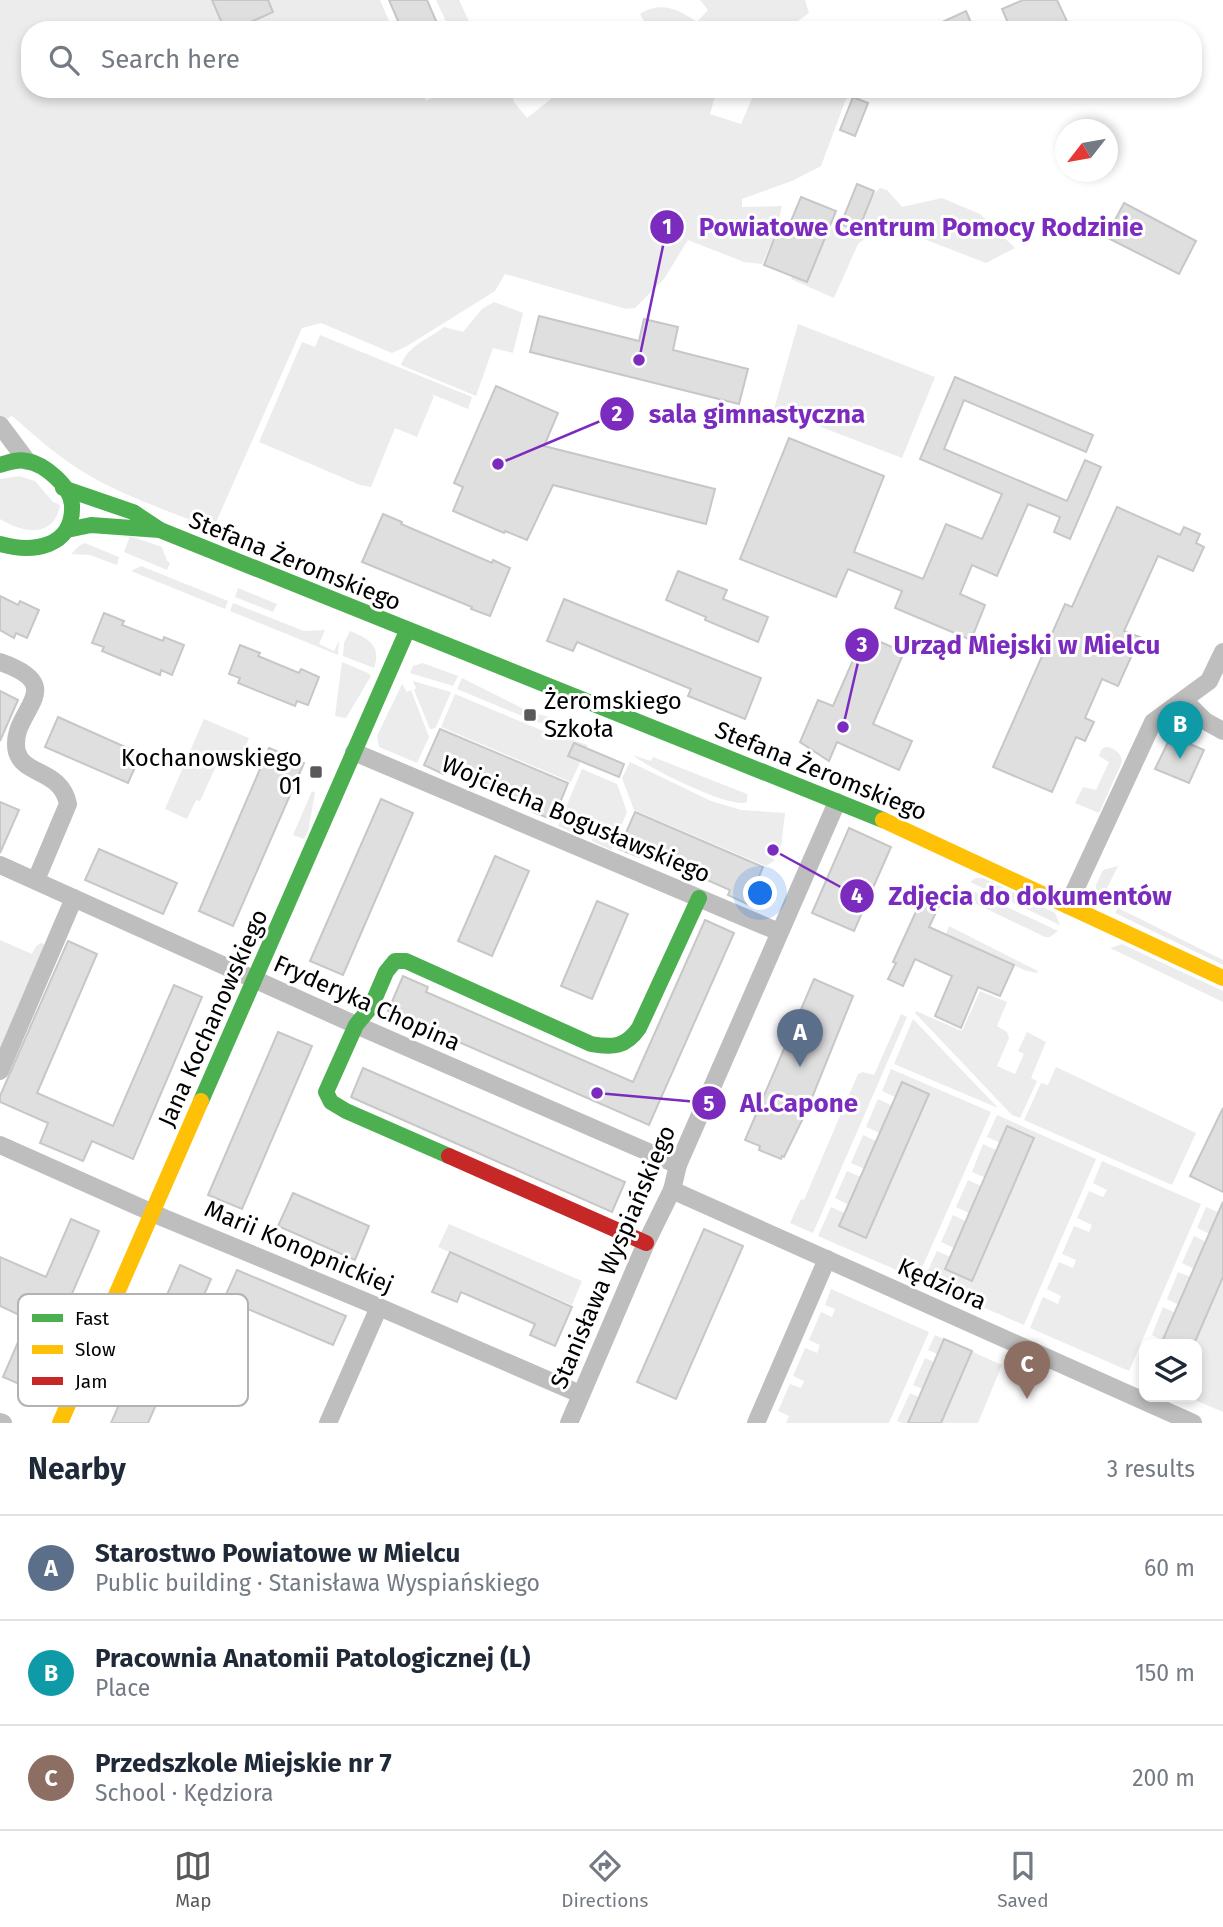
<!DOCTYPE html>
<meta charset="utf-8">
<style>
body{margin:0;font-family:"Fira Sans",sans-serif;background:#f6f6f7;color:#1f2937}
.controls{position:absolute;right:21px;bottom:21px;display:grid;overflow:hidden;border-radius:14px;box-shadow:0 4px 10px #0003}
.controls button{width:63px;height:63px;display:grid;place-items:center;padding:0;border:0;border-bottom:2px solid #e0e1e3;background:#fff;color:#1f2937;font:35px sans-serif}
.compass{position:absolute;left:1055px;top:119px;width:63px;height:63px;border-radius:50%;background:#fff;box-shadow:0 4px 10px #0003;rotate:239deg}
.you{position:absolute;left:761px;top:894px;width:24px;height:24px;margin:-18px;border:5px solid #fff;border-radius:50%;background:#1a73e8;box-shadow:0 0 0 10px #1a73e833}
.badge{display:grid;place-items:center;width:46px;height:46px;border-radius:50%;background:#595959;color:#fff;font-size:23px;font-weight:700}
.pin{position:absolute;translate:-50% -58px;filter:drop-shadow(0 2px 4px #0008)}
.pin::after{content:'';position:absolute;top:37px;width:24px;height:21px;background:inherit;clip-path:polygon(0 0,100% 0,50% 100%)}
.list{margin:0;padding:0;list-style:none}
h2{display:flex;justify-content:space-between;align-items:center;height:91px;margin:0;padding:0 28px;font-size:30px}
h2 small{font-size:23px;font-weight:400;color:#747a83}
.list li{display:grid;grid-template-columns:46px 1fr auto;gap:21px;align-items:center;box-sizing:border-box;height:105px;padding:0 28px;border-top:2px solid #e0e1e3}
.list b{display:block;font-size:26px;white-space:nowrap}
.list p{margin:0;font-size:23px;white-space:nowrap;color:#747a83}
.list em{font-size:23px;font-style:normal;color:#747a83}
.icon{flex:none;width:38px;height:38px;fill:none;stroke:currentColor;stroke-width:2;stroke-linecap:round;stroke-linejoin:round}
.map{position:relative;flex:none;width:1223px;height:1423px;overflow:hidden}
.search{position:absolute;background:#fff;box-shadow:0 4px 10px #0003;left:21px;right:21px;top:21px;height:77px;display:flex;align-items:center;gap:18px;box-sizing:border-box;padding:0 24px;border-radius:28px;color:#747a83;font-size:26px}
.sheet{height:406px;background:#fff}
nav{display:flex;justify-content:space-around;align-items:center;box-sizing:border-box;height:98px;border-top:2px solid #e0e1e3;background:#fff;font-size:19px;color:#747a83}
nav a{display:grid;justify-items:center;gap:4px}
nav .on{color:#595959}
.map>svg:first-child{display:block}
.green{fill:#ececec}
.building{fill:#dfdfdf;stroke:#c7c7c7;stroke-width:2}
.lines{fill:none;stroke-linecap:round;stroke-linejoin:round}
.street{stroke:#bebebe;stroke-width:18}
.fast{stroke:#4caf50;stroke-width:16}
.slow{stroke:#ffc107;stroke-width:16}
.jam{stroke:#c62828;stroke-width:16}
.poi-dot{fill:#595959;stroke:#fff;stroke-width:2.5}
.labels{text-anchor:middle;dominant-baseline:central;stroke-width:6;stroke-linejoin:round;paint-order:stroke}
.street-label{font-size:24px;fill:#000;stroke:#fff}
.poi-label{font-size:24px;fill:#000;stroke:#fff;text-anchor:start}
.key{fill:#fff;stroke:#b2b2b2;stroke-width:2}
.key-label{font-size:19px;fill:#000}
.leader{fill:none;stroke:#7b2cbf;stroke-width:2.5}
.callout-dot{fill:#7b2cbf;stroke:#fff;stroke-width:2.5}
.mark-label{font-size:21px;text-anchor:middle;font-weight:bold;fill:#fff}
.callout-label{font-size:26px;text-anchor:middle;font-weight:bold;fill:#7b2cbf;stroke:#fff;stroke-width:6;stroke-linejoin:round;paint-order:stroke}
</style>
<div class="map">
<svg width="1223" height="1423" viewBox="0 0 1223 1423">
<rect width="100%" height="100%" fill="#fff"/>
<g class="green">
<path d="M0 0H380L393 30H30V89H421L426 101 449 89H510L514 102 527 118 551 99 552 89H717L710 114 741 124 756 89H856L846 99 821 166 792 181 742 199V207L782 206 776 232 762 264 744 262 688 240 664 279 635 308 626 309 505 274 495 291 407 346 392 353 321 323 302 328 213 529C169 511 120 495 80 470 55 454 34 435 12 416L5 420 0 415Z"/>
<path d="M436 0H459L473 30H450Z"/>
<path d="M700 0H805L809 13 785 30H773L746 22 741 30H649L640 14C661 0 680 10 697 22L708 10Z"/>
<path d="M880 188 887 190 902 207 942 198 980 214 1015 248 986 263 924 239 889 220 858 244 834 298 791 279 816 239 839 223H855L870 198Z"/>
<path d="M494 302 523 313 513 353 493 348 476 396 401 365C409 344 428 340 444 327L463 332 482 309Z"/>
<path d="M798 324 935 377 902 458 774 409Z"/>
<path d="M320 335 472 397 468 409 429 393 434 396 417 437 395 428 371 487 360 485 259 442 302 342 315 347Z"/>
<path d="M19 476 35 481 53 502 60 505C54 539 22 533 0 519V479Z"/>
<path d="M130 536 162 547 167 561 170 563 167 570 124 552Z"/>
<path d="M85 543 119 557 117 565 90 555 71 554 80 545Z"/>
<path d="M141 566 228 601 225 609 131 571Z"/>
<path d="M238 588 277 604 273 612 235 597Z"/>
<path d="M233 603 304 631 325 630 319 644 334 651 339 641 338 655 230 611Z"/>
<path d="M350 631C368 638 382 646 374 668L343 656 344 643Z"/>
<path d="M342 662 368 673 371 676 346 718 335 716Z"/>
<path d="M423 663 458 676 453 686 410 673 413 666Z"/>
<path d="M462 678 524 709 522 716 457 689Z"/>
<path d="M413 681 451 692 436 727 432 729H430L414 690 416 688Z"/>
<path d="M402 684 407 692 411 690 429 737 417 763 379 747 377 736Z"/>
<path d="M455 694 541 730 588 745 571 782 441 727Z"/>
<path d="M538 714 567 722 593 732 590 740 535 721Z"/>
<path d="M204 719 249 738 241 758 223 751 200 801 196 800 187 819 165 809Z"/>
<path d="M1105 747C1113 747 1122 753 1122 762L1099 813 1075 803 1083 787 1096 790 1109 762 1099 756 1101 750Z"/>
<path d="M633 755 651 761 653 757 747 794V802C732 810 646 767 633 755Z"/>
<path d="M630 762 711 801 741 810 785 813 781 847 770 843 765 854 775 860 766 866 634 810 622 778Z"/>
<path d="M582 769 617 784 627 812 611 850 592 841 594 834 585 831 582 837 558 826Z"/>
<path d="M312 791 315 793 308 831 304 839 293 835Z"/>
<path d="M1118 866 1102 898 1096 893V885L1103 870Z"/>
<path d="M976 878H983L1055 913 1060 925 970 882Z"/>
<path d="M966 888 1058 931 1050 937H1045L972 902 968 896Z"/>
<path d="M1118 908 1223 960V965L1115 913Z"/>
<path d="M949 926 1038 971 1037 973 1024 970 946 934Z"/>
<path d="M0 940 32 954 36 946 41 943 45 945 0 1061Z"/>
<path d="M1122 944 1223 991V1002L1110 948Z"/>
<path d="M980 991 1007 1002 997 1026 1007 1032 1009 1038 997 1066 1015 1074 1024 1054 1018 1051 1027 1032 1046 1042 1031 1078 1037 1081 1020 1118 1012 1115 915 1013 916 1011 962 1031Z"/>
<path d="M901 1014 907 1017 813 1233 790 1223 801 1199 804 1200 858 1074 863 1072 874 1075Z"/>
<path d="M913 1019 998 1108 894 1064Z"/>
<path d="M1056 1067 1196 1133 1172 1185 1024 1120 1041 1083 1048 1085Z"/>
<path d="M891 1069 991 1112 917 1279 818 1236 831 1207 847 1214 851 1206 835 1198 847 1171 863 1178 867 1170 851 1163 863 1135 878 1142 882 1134 866 1127 878 1099 893 1106 897 1098 882 1091Z"/>
<path d="M997 1115 1096 1159 1024 1325 923 1281 937 1251 953 1258 956 1249 941 1242 953 1215 967 1222 971 1214 956 1207 968 1180 983 1187 986 1178 972 1172 983 1144 998 1151 1001 1143 987 1137Z"/>
<path d="M1102 1161 1201 1204 1129 1371 1030 1328 1043 1297 1058 1304 1061 1296 1047 1289 1059 1262 1073 1268 1076 1260 1062 1254 1074 1226 1089 1232 1092 1225 1077 1218 1089 1191 1103 1197 1107 1190 1093 1183Z"/>
<path d="M1206 1207 1223 1214V1412L1188 1397H1197V1344H1165L1166 1342 1152 1335 1163 1307 1178 1314 1181 1306 1167 1299 1178 1272 1193 1278 1196 1270 1182 1263 1194 1236 1209 1243 1212 1235 1197 1228Z"/>
<path d="M449 1224 582 1281 572 1305 438 1247Z"/>
<path d="M831 1289 929 1332 889 1423H786L789 1416 778 1411 790 1384 801 1388 804 1381 793 1376 805 1348 817 1353 820 1345 809 1340 821 1312 832 1317 835 1309 825 1305Z"/>
<path d="M935 1335 1002 1365 978 1423H902L897 1421 910 1393 921 1398 925 1390 913 1385 925 1358 936 1363 940 1355 928 1350Z"/>
</g>
<g class="building">
<path d="M212 0H268L273 12 233 30H225Z"/>
<path d="M389 0H427L440 30H402Z"/>
<path d="M1023 0H1057L1071 30H1011L1002 9Z"/>
<path d="M966 11 974 30H925Z"/>
<path d="M853 97 868 103 855 136 840 130Z"/>
<path d="M857 184 874 191 858 231 841 224Z"/>
<path d="M801 197 836 211 807 282 764 265 776 234 784 238Z"/>
<path d="M1124 203 1196 241 1179 274 1106 237Z"/>
<path d="M539 316 639 341 644 319 678 327 673 350 748 369 739 404 530 352Z"/>
<path d="M955 377 1093 435 1086 452 964 400 944 449 1067 501 1085 460 1101 467 1070 539 1054 532 1060 517 1028 504 997 576 972 565 960 594 985 605 971 640 895 608 902 591 848 569 836 597 740 559 789 438 884 476 854 552 923 579 946 524 982 539 1002 494 920 459Z"/>
<path d="M496 386 558 413 544 446 715 489 706 524 553 485 527 540 505 531 504 533 453 511 463 487 454 483Z"/>
<path d="M1117 507 1180 535 1184 527 1200 534 1196 543 1204 547 1193 571 1158 556 1124 631 1140 637 1118 686 1102 679 1085 718 1094 722 1085 741 1076 737 1052 792 993 767 1065 604 1072 607Z"/>
<path d="M383 514 402 522 401 524 492 563 493 560 510 568 490 616 471 609 472 607 362 562Z"/>
<path d="M678 571 727 590 723 599 768 617 758 642 705 620 706 617 666 600Z"/>
<path d="M0 596 18 605 20 601 39 610 27 638 16 633 14 638 0 630Z"/>
<path d="M564 599 761 678 745 719 688 696 691 689 577 642 573 651 547 641Z"/>
<path d="M104 613 124 621 122 625 163 641 164 637 184 645 172 675 161 670 160 675 102 651 104 647 92 643Z"/>
<path d="M864 635 904 652 873 724 912 741 899 770 837 742 829 761 800 742 818 700 833 706Z"/>
<path d="M240 645 260 653 258 656 299 673 301 669 319 677 308 705 297 701 295 706 238 683 240 678 229 674Z"/>
<path d="M0 691 18 700 0 741Z"/>
<path d="M58 717 141 754 128 783 45 747Z"/>
<path d="M440 729 568 783 553 820 533 812 535 806 446 768 443 774 424 765Z"/>
<path d="M1171 736 1204 750 1189 783 1155 769Z"/>
<path d="M574 743 624 764 619 777 568 756Z"/>
<path d="M269 748 304 763 233 926 199 911Z"/>
<path d="M381 799 413 813 343 975 310 961Z"/>
<path d="M0 802 19 810 0 853Z"/>
<path d="M635 812 763 867 747 904 728 895 730 890 641 851 639 857 619 849Z"/>
<path d="M849 828 891 847 854 931 812 913Z"/>
<path d="M99 849 177 883 163 914 85 880Z"/>
<path d="M495 856 529 871 492 956 458 941Z"/>
<path d="M924 894 941 902 929 927 1014 965 1000 996 978 987 961 1028 935 1016 952 976 915 959 903 986 888 979 896 963 893 962Z"/>
<path d="M597 901 628 914 592 999 561 986Z"/>
<path d="M705 920 734 933 649 1125 388 1011 403 976 428 987 426 992 633 1082Z"/>
<path d="M68 941 97 954 37 1093 113 1126 174 985 202 997 133 1159 92 1141 83 1161 40 1143 48 1123 0 1102V1096Z"/>
<path d="M814 979 853 996 807 1110 784 1157 782 1156 781 1159 759 1150 760 1146 745 1140Z"/>
<path d="M278 1032 312 1046 242 1209 208 1195Z"/>
<path d="M363 1068 625 1182 612 1212 353 1098 351 1097Z"/>
<path d="M902 1082 929 1094 866 1238 839 1226Z"/>
<path d="M1223 1108V1192L1190 1176Z"/>
<path d="M1007 1126 1034 1138 972 1281 945 1269Z"/>
<path d="M293 1193 369 1226 355 1260 278 1226Z"/>
<path d="M1223 1202V1277L1194 1344H1161Z"/>
<path d="M71 1219 99 1231 31 1389 3 1377 28 1319 0 1306V1257L46 1277Z"/>
<path d="M704 1229 743 1246 676 1399 637 1382Z"/>
<path d="M450 1252 572 1307 555 1346 530 1335 535 1324 500 1309 461 1292 457 1302 432 1292Z"/>
<path d="M180 1265 211 1279 148 1423H111Z"/>
<path d="M237 1270 346 1316 333 1345 224 1299Z"/>
<path d="M944 1339 972 1351 941 1423H908Z"/>
</g>
<g class="lines">
<g class="street">
<path d="M0 425 27 461"/>
<path d="M0 662C74 688 7 711 17 752 24 776 61 769 68 804L36 880"/>
<path d="M1184 700 1205 721 1223 731"/>
<path d="M354 752 779 932"/>
<path d="M0 865 356 1025 678 1165"/>
<path d="M1068 905 1153 722 1209 681 1223 652"/>
<path d="M0 1071 74 898"/>
<path d="M0 1145 164 1218 379 1307 580 1394"/>
<path d="M672 1190 1193 1423"/>
<path d="M0 1422 3 1423"/>
<path d="M328 1423 379 1307"/>
<path d="M569 1423 646 1243 672 1190 678 1165 837 802"/>
<path d="M756 1423 827 1259"/>
</g>
<g class="fast">
<path d="M0 465C9 462 18 459 27 461 44 464 71 486 72 505 74 548 32 553 0 544"/>
<path d="M63 488 133 512 160 530 883 820"/>
<path d="M67 530 91 525 160 530"/>
<path d="M201 1101 407 631"/>
<path d="M449 1156 346 1111 331 1102 326 1092 356 1025 371 1007 386 972 395 961H406L591 1044C613 1048 626 1047 639 1028L699 898"/>
</g>
<g class="slow">
<path d="M883 820 1223 978"/>
<path d="M60 1423 201 1101"/>
</g>
<path class="jam" d="M449 1156 646 1243"/>
</g>
<g class="poi-dot">
<rect x="523" y="708" width="14" height="14" rx="3.5"/>
<rect x="309" y="765" width="14" height="14" rx="3.5"/>
</g>
<g class="labels">
<g class="street-label">
<text transform="translate(295 561) rotate(22)">Stefana Żeromskiego</text>
<text transform="translate(821 771) rotate(22)">Stefana Żeromskiego</text>
<text transform="translate(576 819) rotate(23)">Wojciecha Bogusławskiego</text>
<text transform="translate(367 1003) rotate(24)">Fryderyka Chopina</text>
<text transform="translate(213 1018) rotate(-66)">Jana Kochanowskiego</text>
<text transform="translate(299 1247) rotate(23)">Marii Konopnickiej</text>
<text transform="translate(613 1257) rotate(-67)">Stanisława Wyspiańskiego</text>
<text transform="translate(942 1284) rotate(24)">Kędziora</text>
</g>
<g class="poi-label">
<text x="544" y="701">Żeromskiego<tspan x="544" dy="28">Szkoła</tspan></text>
<text x="302" y="758" text-anchor="end">Kochanowskiego<tspan x="302" dy="28">01</tspan></text>
</g>
</g>
<rect x="18" y="1294" width="230" height="112" rx="10" class="key"/>
<rect x="32" y="1314" width="31" height="8" fill="#4caf50"/>
<rect x="32" y="1345" width="31" height="9" fill="#ffc107"/>
<rect x="32" y="1377" width="31" height="8" fill="#c62828"/>
<g class="key-label">
<text x="75" y="1325">Fast</text>
<text x="75" y="1356">Slow</text>
<text x="75" y="1388">Jam</text>
</g>
<path class="leader" d="M639 360L667 227M498 464L617 414M843 727L862 645M773 850L857 896M597 1093L709 1103"/>
<g class="callout-dot">
<circle cx="639" cy="360" r="7"/>
<circle cx="498" cy="464" r="7"/>
<circle cx="843" cy="727" r="7"/>
<circle cx="773" cy="850" r="7"/>
<circle cx="597" cy="1093" r="7"/>
<circle cx="667" cy="227" r="18"/>
<circle cx="617" cy="414" r="18"/>
<circle cx="862" cy="645" r="18"/>
<circle cx="857" cy="896" r="18"/>
<circle cx="709" cy="1103" r="18"/>
</g>
<g class="mark-label">
<text x="667" y="234">1</text>
<text x="617" y="421">2</text>
<text x="862" y="652">3</text>
<text x="857" y="903">4</text>
<text x="709" y="1111">5</text>
</g>
<g class="callout-label">
<text x="921" y="236">Powiatowe Centrum Pomocy Rodzinie</text>
<text x="757" y="423">sala gimnastyczna</text>
<text x="1027" y="654">Urząd Miejski w Mielcu</text>
<text x="1030" y="905">Zdjęcia do dokumentów</text>
<text x="799" y="1112">Al.Capone</text>
</g>
</svg>
<div class="controls">
<button><svg class="icon" aria-label="layers" viewBox="0 0 24 24"><path d="M12 4l9 5-9 5-9-5zM3 14l9 5 9-5"/></svg></button>
</div>
<svg class="compass" viewBox="-18 -18 36 36"><path d="M0-13l5 13h-10z" fill="#e53935"/><path d="M0 13l5-13h-10z" fill="#747a83"/></svg>
<div class="you"></div>
<div class="pin badge" style="left:800px;top:1067px;background:#5c6f8a">A</div>
<div class="pin badge" style="left:1180px;top:759px;background:#0f9aa8">B</div>
<div class="pin badge" style="left:1027px;top:1399px;background:#8d6e63">C</div>
<div class="search"><svg class="icon" aria-label="search" viewBox="0 0 24 24"><circle cx="10" cy="10" r="6"/><path d="M15 15l6 6"/></svg>Search here</div>
</div>
<section class="sheet">
<h2>Nearby<small>3 results</small></h2>
<ul class="list">
<li><span class="badge" style="background:#5c6f8a">A</span><div><b>Starostwo Powiatowe w Mielcu</b><p>Public building · Stanisława Wyspiańskiego</p></div><em>60 m</em></li>
<li><span class="badge" style="background:#0f9aa8">B</span><div><b>Pracownia Anatomii Patologicznej (L)</b><p>Place</p></div><em>150 m</em></li>
<li><span class="badge" style="background:#8d6e63">C</span><div><b>Przedszkole Miejskie nr 7</b><p>School · Kędziora</p></div><em>200 m</em></li>
</ul>
</section>
<nav>
<a class="on"><svg class="icon" aria-label="map" viewBox="0 0 24 24"><path d="M3 6l6-2 6 2 6-2v14l-6 2-6-2-6 2zM9 4v14M15 6v14"/></svg>Map</a>
<a><svg class="icon" aria-label="directions" viewBox="0 0 24 24"><path d="M12 3l9 9-9 9-9-9zM9 14v-3h6M13 9l2 2-2 2"/></svg>Directions</a>
<a><svg class="icon" aria-label="saved" viewBox="0 0 24 24"><path d="M7 4h10v16l-5-4-5 4z"/></svg>Saved</a>
</nav>
